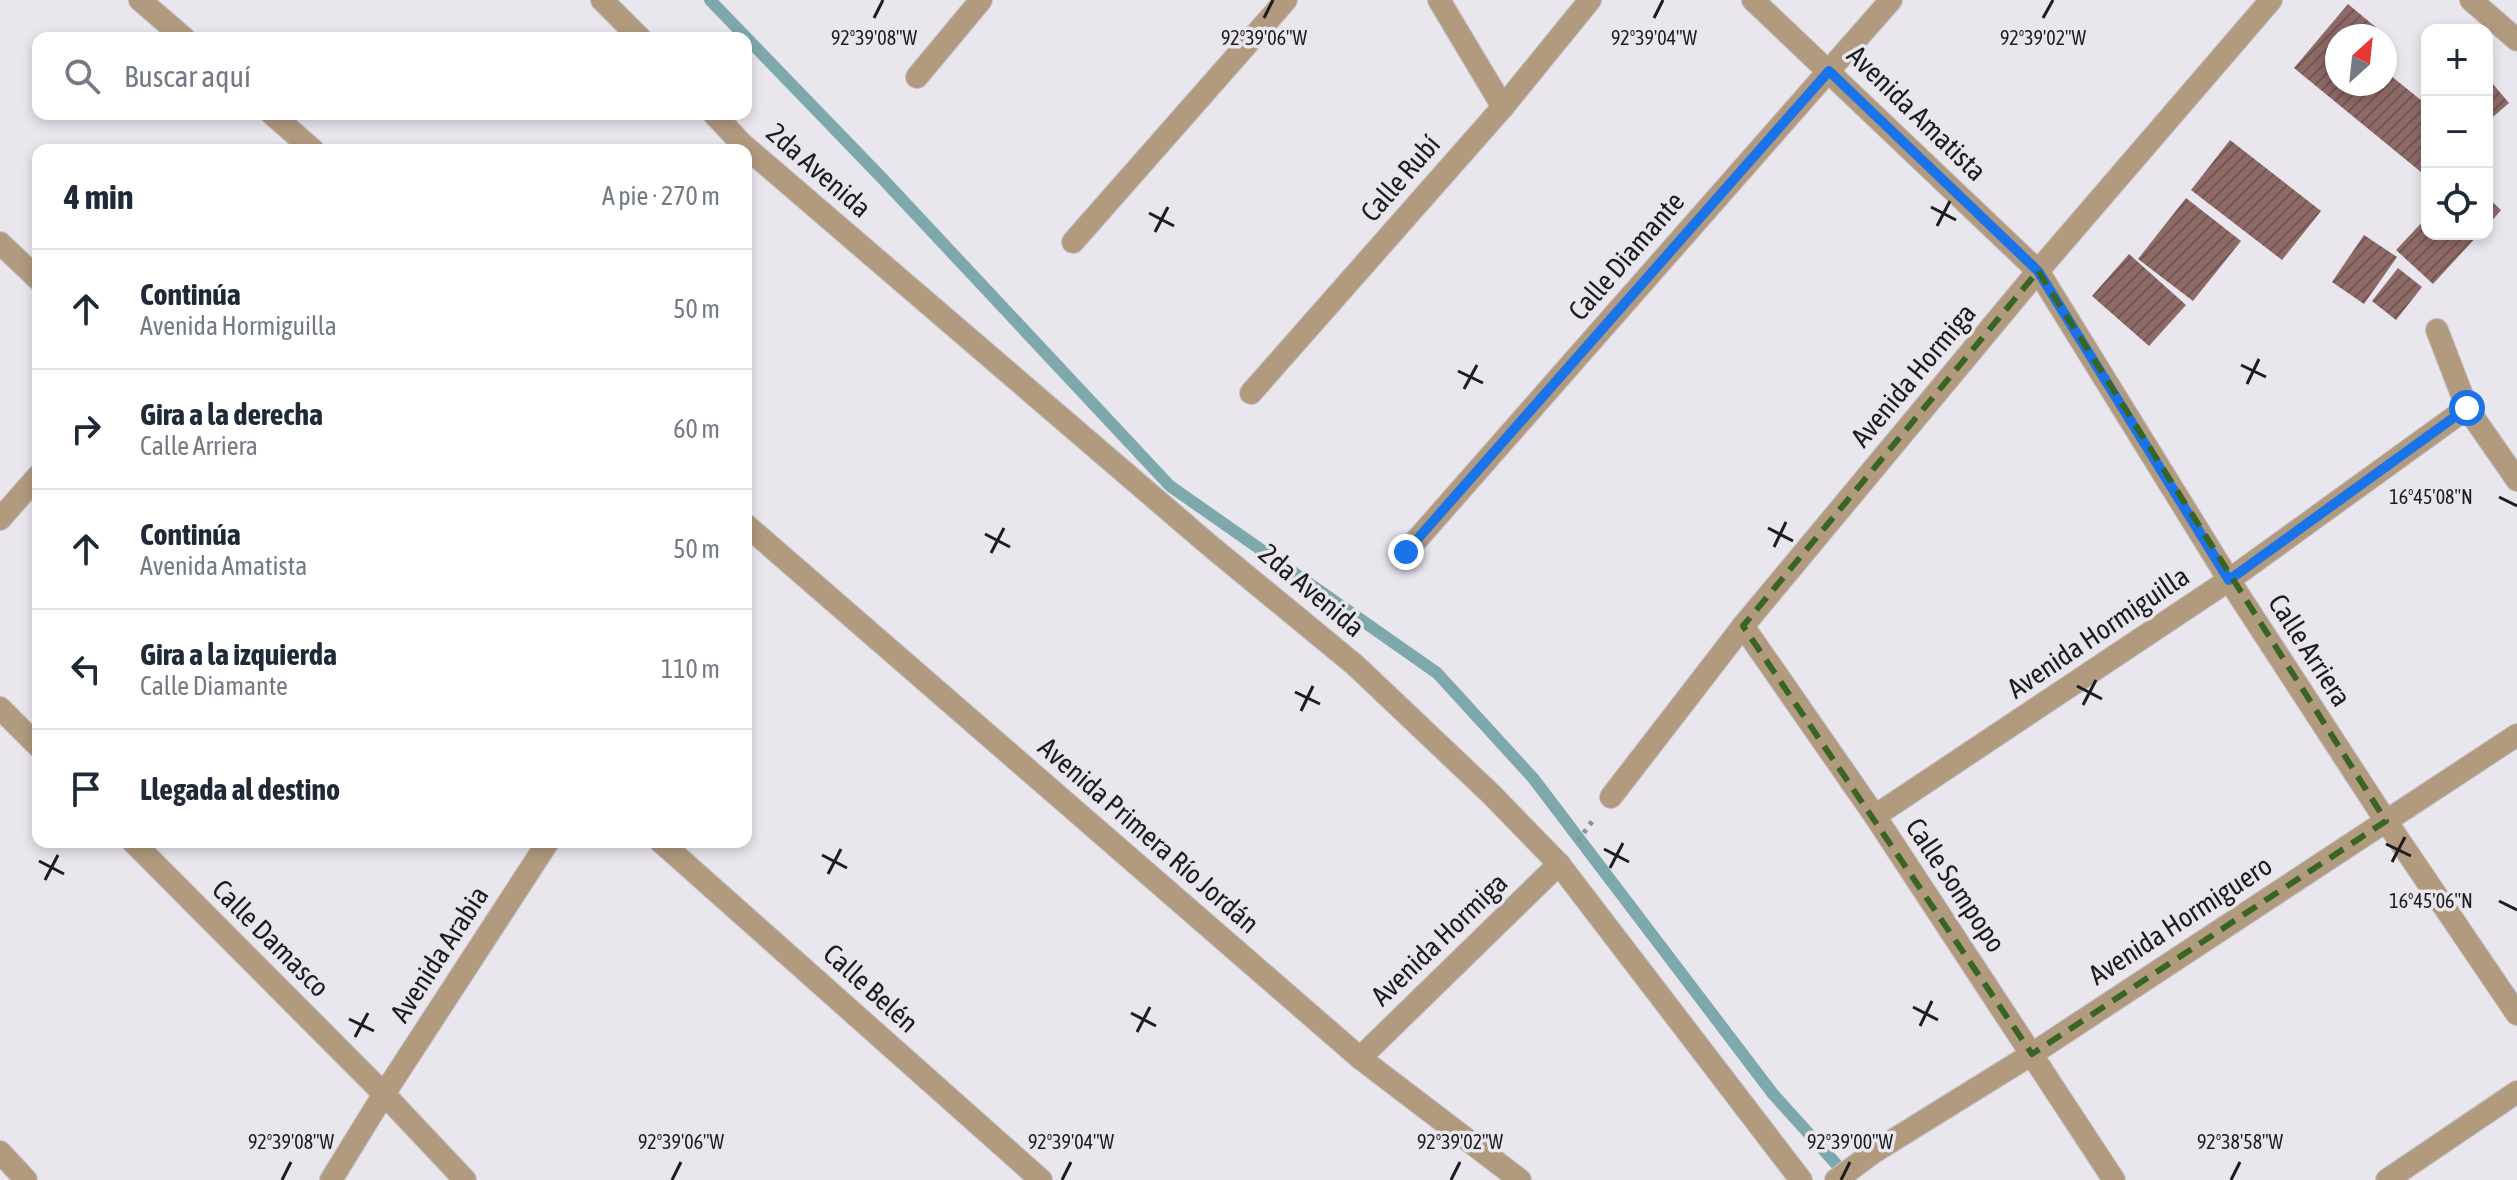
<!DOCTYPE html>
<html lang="es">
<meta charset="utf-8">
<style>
body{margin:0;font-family:"Asap Condensed",sans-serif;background:#f2f2f3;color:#1f2937}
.controls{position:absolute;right:24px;top:24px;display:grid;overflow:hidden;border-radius:16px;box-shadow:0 4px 12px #0003}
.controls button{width:72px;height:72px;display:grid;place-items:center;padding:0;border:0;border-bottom:2px solid #e0e1e3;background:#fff;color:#1f2937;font:40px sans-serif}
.compass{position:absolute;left:2325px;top:24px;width:72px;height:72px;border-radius:50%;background:#fff;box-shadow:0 4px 12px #0003;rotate:27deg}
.stop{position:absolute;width:24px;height:24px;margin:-18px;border:6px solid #1a73e8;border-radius:50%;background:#fff}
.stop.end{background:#1a73e8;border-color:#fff;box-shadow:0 2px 8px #0008}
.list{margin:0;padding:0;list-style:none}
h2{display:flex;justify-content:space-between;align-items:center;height:104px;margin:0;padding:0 32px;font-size:34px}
h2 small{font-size:26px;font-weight:400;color:#747a83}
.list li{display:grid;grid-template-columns:52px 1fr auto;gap:24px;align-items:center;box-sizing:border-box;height:120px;padding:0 32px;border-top:2px solid #e0e1e3}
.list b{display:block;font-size:30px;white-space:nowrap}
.list p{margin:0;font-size:26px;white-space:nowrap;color:#747a83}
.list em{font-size:26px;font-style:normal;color:#747a83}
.icon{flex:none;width:44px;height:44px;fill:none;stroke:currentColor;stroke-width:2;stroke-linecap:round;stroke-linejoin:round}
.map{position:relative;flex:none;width:2517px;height:1180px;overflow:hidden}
.search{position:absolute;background:#fff;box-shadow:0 4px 12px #0003;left:32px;top:32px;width:720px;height:88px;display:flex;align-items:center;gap:20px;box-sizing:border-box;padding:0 28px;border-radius:16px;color:#747a83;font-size:30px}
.panel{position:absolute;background:#fff;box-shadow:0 4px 12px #0003;left:32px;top:144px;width:720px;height:704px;border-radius:16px}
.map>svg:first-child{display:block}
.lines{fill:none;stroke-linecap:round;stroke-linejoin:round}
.stream{stroke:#7da8ac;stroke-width:12}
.building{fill:url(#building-hatch)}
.minor-casing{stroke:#c4c2c9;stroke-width:24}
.path{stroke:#939196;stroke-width:5;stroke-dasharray:4 6;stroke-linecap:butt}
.minor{stroke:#b19a7e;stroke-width:22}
.route{stroke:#1a73e8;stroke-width:10}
.marked{fill:none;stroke:#386524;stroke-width:6;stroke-dasharray:16 10;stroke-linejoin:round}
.ticks{fill:none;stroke:#1d1c1e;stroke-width:3}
.labels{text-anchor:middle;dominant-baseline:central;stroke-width:7;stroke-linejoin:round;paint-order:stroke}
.street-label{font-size:28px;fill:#1d1c1e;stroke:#e9e6ee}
.ticks-label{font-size:20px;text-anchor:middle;fill:#1d1c1e;stroke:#e9e6ee;stroke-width:7;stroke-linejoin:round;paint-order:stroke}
</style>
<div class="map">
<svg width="2517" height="1180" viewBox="0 0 2517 1180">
<defs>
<pattern id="building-hatch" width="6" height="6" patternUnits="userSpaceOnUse" patternTransform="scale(2)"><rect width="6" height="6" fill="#8e6a67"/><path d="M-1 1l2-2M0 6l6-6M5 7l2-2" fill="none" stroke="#735654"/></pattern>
</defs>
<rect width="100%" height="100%" fill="#e9e6ee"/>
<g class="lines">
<path class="stream" d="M710 0 880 176 1170 486 1437 673 1533 778 1773 1094 1847 1176"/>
</g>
<g class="building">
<path d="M2348 4 2378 29 2372 36H2337V84H2385V71L2427 105V177L2294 68Z"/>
<path d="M2487 77 2509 103 2487 122Z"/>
<path d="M2230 140 2321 211 2282 260 2191 190Z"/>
<path d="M2487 197 2501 210 2487 226Z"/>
<path d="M2186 198 2241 241 2193 301 2138 259Z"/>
<path d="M2427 217V234H2479L2433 284 2396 250Z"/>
<path d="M2364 235 2397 257 2364 304 2332 282Z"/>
<path d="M2129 254 2186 305 2149 346 2092 296Z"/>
<path d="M2398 268 2422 287 2396 320 2372 301Z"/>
</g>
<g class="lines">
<g class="minor-casing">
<g id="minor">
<path d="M140 0 184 38"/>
<path d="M602 0 640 38"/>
<path d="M1439 0 1503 107"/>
<path d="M1753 0 2038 271 2229 580 2386 821 2517 1014"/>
<path d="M2471 0 2517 40"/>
<path d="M917 77 981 0"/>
<path d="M272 114 313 150"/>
<path d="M714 114 741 143 1208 544 1355 665 1491 794 1559 864 1801 1180"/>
<path d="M1073 242 1286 0"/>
<path d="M0 243 38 279"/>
<path d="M2437 330 2467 408 2517 480"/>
<path d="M1251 393 1503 107 1590 0"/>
<path d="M0 519 38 476"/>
<path d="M746 525 1360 1058 1520 1180"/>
<path d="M1406 552 1891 0"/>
<path d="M1743 626 1875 816 2114 1180"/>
<path d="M0 708 38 746"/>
<path d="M1611 797 1743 626 2038 271 2271 0"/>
<path d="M1875 816 2229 580 2467 408"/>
<path d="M133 842 384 1094 465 1180"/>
<path d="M661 842 1041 1180"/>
<path d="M1360 1058 1559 864"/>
<path d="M0 1152 26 1180"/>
<path d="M331 1180 384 1094 548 842"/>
<path d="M1836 1180 1874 1152 2032 1054 2517 735"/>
<path d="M2387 1180 2517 1092"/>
</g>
</g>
<path class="path" d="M1578 841 1593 820"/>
<use href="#minor" class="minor"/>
</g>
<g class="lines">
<path class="route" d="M1406 552 1829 71 2038 271 2229 580 2467 408"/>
</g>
<path class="marked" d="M2038 271 2386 821 2032 1054 1743 626Z"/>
<path class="ticks" d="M874 18 883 0M1264 18 1273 0M1654 18 1663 0M2043 18 2053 0M1931 207 1956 220M1149 213 1174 226M1937 226 1950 201M1155 232 1168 207M2241 365 2266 377M1458 371 1483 383M2247 384 2259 359M1464 389 1477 365M2499 497 2517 506M1768 528 1793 541M985 534 1010 547M1774 547 1786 522M991 553 1004 528M2077 686 2102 699M1295 692 1320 704M2083 705 2096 680M1301 711 1313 686M2386 844 2411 856M1604 849 1629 862M822 855 847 868M39 861 64 874M2392 862 2405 837M1610 868 1623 843M828 874 841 849M45 880 58 855M2499 901 2517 910M1913 1007 1938 1020M1131 1013 1156 1026M349 1019 374 1031M1920 1026 1932 1001M1137 1032 1150 1007M355 1037 368 1013M282 1180 291 1162M672 1180 681 1162M1062 1180 1071 1162M1451 1180 1460 1162M1841 1180 1850 1162M2231 1180 2240 1162"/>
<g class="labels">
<g class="street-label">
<text transform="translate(1917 113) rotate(44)">Avenida Amatista</text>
<text transform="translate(819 170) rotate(41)">2da Avenida</text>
<text transform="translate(1400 178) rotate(-49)">Calle Rubí</text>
<text transform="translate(1626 256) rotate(-49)">Calle Diamante</text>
<text transform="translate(1913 375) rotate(-50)">Avenida Hormiga</text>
<text transform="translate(1312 590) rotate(40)">2da Avenida</text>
<text transform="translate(2098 632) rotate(-34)">Avenida Hormiguilla</text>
<text transform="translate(2310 650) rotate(57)">Calle Arriera</text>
<text transform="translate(1149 835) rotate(41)">Avenida Primera Río Jordán</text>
<text transform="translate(1956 885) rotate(56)">Calle Sompopo</text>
<text transform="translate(2180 920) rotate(-33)">Avenida Hormiguero</text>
<text transform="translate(271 938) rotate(45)">Calle Damasco</text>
<text transform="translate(1439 939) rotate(-44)">Avenida Hormiga</text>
<text transform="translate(439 954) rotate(-57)">Avenida Arabia</text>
<text transform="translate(871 988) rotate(42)">Calle Belén</text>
</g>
</g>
<g class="ticks-label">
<text x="874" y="45">92°39'08"W</text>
<text x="1264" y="45">92°39'06"W</text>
<text x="1654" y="45">92°39'04"W</text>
<text x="2043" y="45">92°39'02"W</text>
<text x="2431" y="504">16°45'08"N</text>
<text x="2431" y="908">16°45'06"N</text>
<text x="291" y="1149">92°39'08"W</text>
<text x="681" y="1149">92°39'06"W</text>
<text x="1071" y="1149">92°39'04"W</text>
<text x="1460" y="1149">92°39'02"W</text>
<text x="1850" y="1149">92°39'00"W</text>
<text x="2240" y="1149">92°38'58"W</text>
</g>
</svg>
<div class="controls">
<button>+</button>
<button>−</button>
<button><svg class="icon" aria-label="locate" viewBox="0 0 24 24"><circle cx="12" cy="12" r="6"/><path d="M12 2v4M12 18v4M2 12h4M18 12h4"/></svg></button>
</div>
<svg class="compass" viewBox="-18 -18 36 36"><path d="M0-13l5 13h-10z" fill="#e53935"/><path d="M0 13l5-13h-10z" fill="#747a83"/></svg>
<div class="stop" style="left:2467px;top:408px"></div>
<div class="stop end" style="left:1406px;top:552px"></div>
<div class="search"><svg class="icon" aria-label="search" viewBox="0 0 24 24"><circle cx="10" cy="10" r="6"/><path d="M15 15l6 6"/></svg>Buscar aquí</div>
<section class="panel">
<h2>4 min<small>A pie · 270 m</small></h2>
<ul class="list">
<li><svg class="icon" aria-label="ahead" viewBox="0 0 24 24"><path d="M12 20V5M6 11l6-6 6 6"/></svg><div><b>Continúa</b><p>Avenida Hormiguilla</p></div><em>50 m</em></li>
<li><svg class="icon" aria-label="right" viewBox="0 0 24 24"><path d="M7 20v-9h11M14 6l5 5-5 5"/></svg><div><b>Gira a la derecha</b><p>Calle Arriera</p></div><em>60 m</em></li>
<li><svg class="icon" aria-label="ahead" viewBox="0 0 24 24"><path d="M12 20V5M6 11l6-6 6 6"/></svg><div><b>Continúa</b><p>Avenida Amatista</p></div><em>50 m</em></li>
<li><svg class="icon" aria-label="left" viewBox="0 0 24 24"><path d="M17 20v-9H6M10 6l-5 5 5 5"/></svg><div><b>Gira a la izquierda</b><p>Calle Diamante</p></div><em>110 m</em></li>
<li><svg class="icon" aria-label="arrive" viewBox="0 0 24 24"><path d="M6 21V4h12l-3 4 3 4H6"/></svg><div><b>Llegada al destino</b></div></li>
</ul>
</section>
</div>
